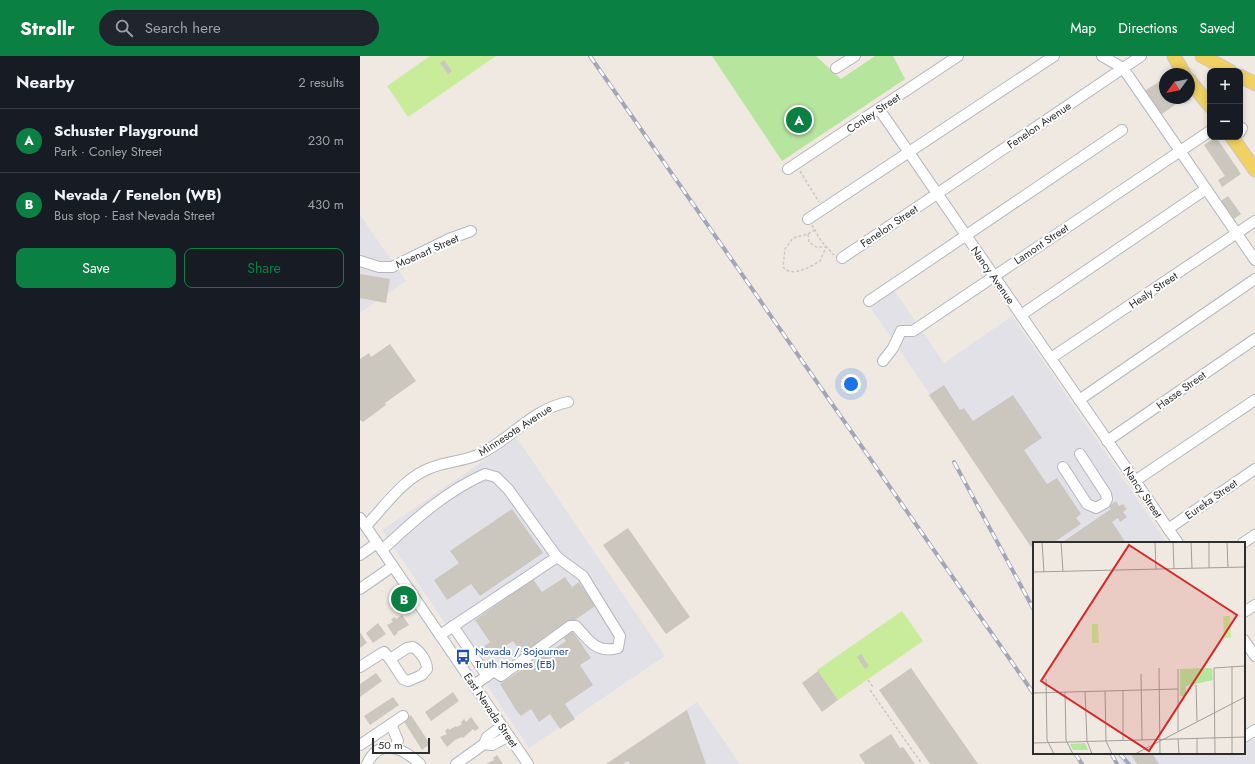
<!DOCTYPE html>
<meta charset="utf-8">
<style>
body{margin:0;font-family:Jost,sans-serif;background:#20242c;color:#f1f3f6}
.controls{position:absolute;right:12px;top:12px;display:grid;overflow:hidden;border-radius:8px;box-shadow:0 2px 6px #0003}
.controls button{width:36px;height:36px;display:grid;place-items:center;padding:0;border:0;border-bottom:1px solid #363941;background:#171b24;color:#f1f3f6;font:20px sans-serif}
.compass{position:absolute;left:799px;top:12px;width:36px;height:36px;border-radius:50%;background:#171b24;box-shadow:0 2px 6px #0003;rotate:237deg}
.scale{position:absolute;left:12px;bottom:10px;width:58px;box-sizing:border-box;padding-left:4px;border:2px solid #2e2e2e;border-top:0;font-size:11px;line-height:14px;white-space:nowrap;color:#2e2e2e;-webkit-text-stroke:3px #fff;paint-order:stroke}
.you{position:absolute;left:491px;top:328px;width:14px;height:14px;margin:-10px;border:3px solid #fff;border-radius:50%;background:#1a73e8;box-shadow:0 0 0 6px #1a73e833}
.badge{display:grid;place-items:center;width:26px;height:26px;border-radius:50%;background:#0b8043;color:#fff;font-size:13px;font-weight:700}
.pin{position:absolute;translate:-50% -50%;border:2px solid #fff;box-shadow:0 1px 4px #0006}
.list{margin:0;padding:0;list-style:none}
h2{display:flex;justify-content:space-between;align-items:center;height:52px;margin:0;padding:0 16px;font-size:17px}
h2 small{font-size:13px;font-weight:400;color:#9ea1a6}
.list li{display:grid;grid-template-columns:26px 1fr auto;gap:12px;align-items:center;box-sizing:border-box;height:64px;padding:0 16px;border-top:1px solid #363941}
.list b{display:block;font-size:15px;white-space:nowrap}
.list p{margin:0;font-size:13px;white-space:nowrap;color:#9ea1a6}
.list em{font-size:13px;font-style:normal;color:#9ea1a6}
.actions{display:flex;gap:8px;padding:12px 16px}
.actions a{flex:1;padding:9px 0;border:1px solid #0b8043;border-radius:8px;text-align:center;font-size:14px;color:#0b8043}
.actions .main{background:#0b8043;color:#fff}
.icon{flex:none;width:22px;height:22px;fill:none;stroke:currentColor;stroke-width:2;stroke-linecap:round;stroke-linejoin:round}
.map{position:relative;flex:none;width:895px;height:708px;overflow:hidden}
header{display:flex;align-items:center;gap:24px;box-sizing:border-box;height:56px;padding:0 20px;background:#0b8043;color:#fff}
header strong{font-size:19px}
nav{display:flex;gap:22px;margin-inline-start:auto;font-size:14px}
.search{width:280px;height:36px;background:#20242c;display:flex;align-items:center;gap:10px;box-sizing:border-box;padding:0 14px;border-radius:22px;color:#9ea1a6;font-size:15px}
main{display:flex}
aside{flex:1;background:#171b24}
.map>svg:first-child{display:block}
.industrial{fill:#e3e1e8}
.green{fill:#b6e59e}
.pitch{fill:#c9ec9a}
.building{fill:#cbc7bf}
.lines{fill:none;stroke-linecap:round;stroke-linejoin:round}
.minor-casing{stroke:#b4b7c1;stroke-width:12}
.major-casing{stroke:#c9c9c9;stroke-width:15}
.path{stroke:#c9c9c9;stroke-width:1.5;stroke-dasharray:3 2;stroke-linecap:butt}
.minor{stroke:#fff;stroke-width:10}
.major{stroke:#f2d163;stroke-width:13}
.rail-casing{stroke:#a3a6b8;stroke-width:4}
.rail{stroke:#fff;stroke-width:2.5;stroke-dasharray:8;stroke-linecap:butt}
.labels{text-anchor:middle;dominant-baseline:central;stroke-width:4;stroke-linejoin:round;paint-order:stroke}
.street-label{font-size:11px;fill:#2e2e2e;stroke:#fff}
.transit-label{font-size:11px;fill:#164399;stroke:#fff;text-anchor:start}
.inset-road{fill:none;stroke:#a29e99;stroke-width:1}
.view{fill:#d62828;fill-opacity:0.15;stroke:#d62828;stroke-width:2}
.inset-edge{fill:none;stroke:#2e2e2e;stroke-width:2}
</style>
<header>
<strong>Strollr</strong>
<div class="search"><svg class="icon" aria-label="search" viewBox="0 0 24 24"><circle cx="10" cy="10" r="6"/><path d="M15 15l6 6"/></svg>Search here</div>
<nav><a>Map</a><a>Directions</a><a>Saved</a></nav>
</header>
<main>
<aside>
<h2>Nearby<small>2 results</small></h2>
<ul class="list">
<li><span class="badge">A</span><div><b>Schuster Playground</b><p>Park · Conley Street</p></div><em>230 m</em></li>
<li><span class="badge">B</span><div><b>Nevada / Fenelon (WB)</b><p>Bus stop · East Nevada Street</p></div><em>430 m</em></li>
</ul>
<div class="actions"><a class="main">Save</a><a>Share</a></div>
</aside>
<div class="map">
<svg width="895" height="708" viewBox="0 0 895 708">
<rect width="100%" height="100%" fill="#efe9e1"/>
<g class="industrial">
<path d="M0 159 46 225 0 257Z"/>
<path d="M534 234 584 307 652 260 807 487H674V491L510 251Z"/>
<path d="M157 382 305 600 169 692 22 474Z"/>
<path d="M337 646 380 708H247Z"/>
<path d="M895 682V708H762L756 697H884V689Z"/>
</g>
<path class="green" d="M352 0H456L481 23 515 0H533L545 23 422 105Z"/>
<g class="pitch">
<path d="M70 0H136L48 61 27 30Z"/>
<path d="M542 555 563 585 478 644 457 614Z"/>
</g>
<g class="building">
<path d="M84 4 92 15 88 18 80 7Z"/>
<path d="M805 22V42H830L831 44 825 48 822 44 799 60 783 36Z"/>
<path d="M856 81 881 118 862 131 858 124 865 120 844 89Z"/>
<path d="M868 140 881 158 871 165 858 147Z"/>
<path d="M0 218 30 223 26 247 0 242Z"/>
<path d="M30 288 56 325 25 347 26 349 3 366 0 364V303L9 297 11 301Z"/>
<path d="M584 329 600 354 604 352 613 365 653 339 682 382 664 394 687 428 697 422 721 458 716 462 721 468 696 485 697 487H674V491L673 489 671 491 569 339Z"/>
<path d="M756 445 759 450 763 448 767 453 763 456 767 461 760 466 758 462 752 466 766 487H701L751 453 749 450Z"/>
<path d="M152 453 183 497 120 540 111 528 87 544 74 524 99 507 90 495Z"/>
<path d="M268 472 330 561 306 578 243 489Z"/>
<path d="M205 521 212 531 219 526 235 550 164 600 153 585 129 601 123 591 130 586 115 564 173 523 182 536Z"/>
<path d="M42 559 49 569 37 576 38 577 34 580 27 569 33 566 31 563 35 561 36 563Z"/>
<path d="M18 567 26 578 13 587 6 577Z"/>
<path d="M211 573 231 602 220 609 233 629 205 648 215 663 200 673 190 658 179 666 171 653 161 660 156 654 140 628 206 585 202 579Z"/>
<path d="M0 576 7 587 0 592Z"/>
<path d="M501 598 509 610 505 613 497 601Z"/>
<path d="M551 612 574 645 618 708H570L526 644 519 634Z"/>
<path d="M458 615 478 644 462 656 442 627Z"/>
<path d="M16 617 22 625 0 641V628Z"/>
<path d="M93 636 99 645 71 665 65 656Z"/>
<path d="M33 641 39 649 10 669 4 660Z"/>
<path d="M327 654 346 708H270L268 705 263 708H246Z"/>
<path d="M51 659 70 688 62 694 43 664Z"/>
<path d="M111 661 119 672 115 675 113 673 103 682 102 681 95 684 87 691 80 681 87 678 85 675 88 672 89 674 96 670 97 671 102 668 101 666 104 663 106 666Z"/>
<path d="M531 678 540 692 543 691 555 708H505L499 699Z"/>
<path d="M770 697H792L799 708H777Z"/>
<path d="M137 699 143 708H126L134 704 133 702Z"/>
</g>
<g class="lines">
<g class="minor-casing">
<g id="minor">
<path d="M742 0 763 12 895 204"/>
<path d="M476 12 495 0"/>
<path d="M519 53 818 487"/>
<path d="M880 76 882 72"/>
<path d="M428 113 598 0"/>
<path d="M448 163 694 0"/>
<path d="M482 202 781 0"/>
<path d="M0 205 19 211H32L89 183 111 175"/>
<path d="M509 245 762 74"/>
<path d="M661 259 846 133"/>
<path d="M691 302 895 165"/>
<path d="M523 305 533 292 541 275H553L850 75"/>
<path d="M719 344 895 223"/>
<path d="M747 385 895 283"/>
<path d="M703 411 727 448 736 452 745 447 747 443 746 438 720 398"/>
<path d="M775 425 895 344"/>
<path d="M0 462 168 708"/>
<path d="M6 470C25 450 45 420 73 411 89 405 105 405 120 398 153 382 170 354 208 346"/>
<path d="M808 473 895 413"/>
<path d="M883 487 895 479"/>
<path d="M22 494C53 465 86 435 125 418L136 421 148 433 197 501"/>
<path d="M0 499 17 487"/>
<path d="M0 533 33 510"/>
<path d="M884 556 895 549"/>
<path d="M93 570 127 620"/>
<path d="M80 579 197 501 223 520 260 580 258 592C237 598 228 584 216 570H210L141 620 134 615 114 629"/>
<path d="M884 584 895 600"/>
<path d="M53 591C60 595 67 605 67 613L62 619 48 625 43 623 30 603 47 592Z"/>
<path d="M0 611 22 597 24 596 30 603"/>
<path d="M31 668 38 685 34 692"/>
<path d="M884 681 895 674"/>
<path d="M124 688 132 689 149 680"/>
<path d="M0 689 43 660"/>
<path d="M7 708C20 680 44 693 60 708"/>
<path d="M96 708 124 688 127 681 142 670"/>
</g>
</g>
<g class="major-casing">
<g id="major">
<path d="M814 0 824 18"/>
<path d="M842 0 870 15"/>
<path d="M880 20 895 28"/>
<path d="M829 24 850 50"/>
<path d="M872 81 895 114"/>
</g>
</g>
<g class="path">
<path d="M440 115 459 146"/>
<path d="M452 169 461 185 475 200"/>
<path d="M448 178 449 186 456 191H466L460 205C450 211 432 222 423 211L425 193 433 182 448 178 455 174"/>
<path d="M508 624 513 631"/>
<path d="M510 634 562 708"/>
</g>
<use href="#minor" class="minor"/>
<use href="#major" class="major"/>
<g class="rail-casing">
<g id="rail">
<path d="M230 0 674 638"/>
<path d="M594 406 674 554"/>
<path d="M715 697 722 708"/>
<path d="M751 697 757 708"/>
<path d="M759 697 769 708"/>
</g>
</g>
<use href="#rail" class="rail"/>
</g>
<defs>
<g id="bus-bare" transform="scale(1.2)"><path d="M-5-6H5V4H4V6H2V4H-2V6H-4V4H-5ZM-3.5-4V0h7V-4ZM-3.5 1.2v1.5H-2V1.2ZM2 1.2v1.5H3.5V1.2Z" fill="#1a4fb4" stroke="#fff" stroke-width="2.5" paint-order="stroke"/></g>
</defs>
<g fill-rule="evenodd">
<use href="#bus-bare" x="103" y="601"/>
</g>
<g class="labels">
<g class="street-label">
<text transform="translate(513 57) rotate(-34)">Conley Street</text>
<text transform="translate(679 69) rotate(-34)">Fenelon Avenue</text>
<text transform="translate(529 170) rotate(-34)">Fenelon Street</text>
<text transform="translate(681 188) rotate(-34)">Lamont Street</text>
<text transform="translate(67 195) rotate(-24)">Moenart Street</text>
<text transform="translate(633 219) rotate(55)">Nancy Avenue</text>
<text transform="translate(793 234) rotate(-34)">Healy Street</text>
<text transform="translate(821 334) rotate(-35)">Hasse Street</text>
<text transform="translate(155 374) rotate(-33)">Minnesota Avenue</text>
<text transform="translate(783 436) rotate(56)">Nancy Street</text>
<text transform="translate(851 443) rotate(-35)">Eureka Street</text>
<text transform="translate(131 654) rotate(56)">East Nevada Street</text>
</g>
<g class="transit-label">
<text x="115" y="595">Nevada / Sojourner<tspan x="115" dy="13">Truth Homes (EB)</tspan></text>
</g>
</g>
<g transform="translate(673 486)">
<rect width="212" height="212" fill="#efe9e1"/>
<path d="M179 126 180 138 153 144V154H147V127ZM52 201 55 208H40L37 202Z" fill="#b6e59e"/>
<path d="M190 74H197L198 96H191ZM59 82H65L66 101H59Z" fill="#c9ec9a"/>
<path class="inset-road" d="M9 0 11 30M28 0 30 29M122 0 123 27M140 0 141 27M158 0 159 26M176 0V26M194 0 195 25M0 30 212 25M126 126 127 212M145 127V189M108 132 109 198M13 137 14 198 21 212M163 143 164 179M90 148V198M52 149 54 199 59 212M72 149 73 199 79 212M32 150 33 198 40 212M0 151 145 147M164 196V212M145 197 146 212M0 201 212 195M102 212 212 155M182 212 181 126 212 124M199 212V124"/>
<path class="view" d="M96 3 204 73 116 209 8 139Z"/>
<rect width="212" height="212" class="inset-edge"/>
</g>
</svg>
<div class="controls">
<button>+</button>
<button>−</button>
</div>
<svg class="compass" viewBox="-18 -18 36 36"><path d="M0-13l5 13h-10z" fill="#e53935"/><path d="M0 13l5-13h-10z" fill="#9ea1a6"/></svg>
<div class="scale">50 m</div>
<div class="you"></div>
<div class="pin badge" style="left:439px;top:64px">A</div>
<div class="pin badge" style="left:44px;top:543px">B</div>
</div>
</main>
